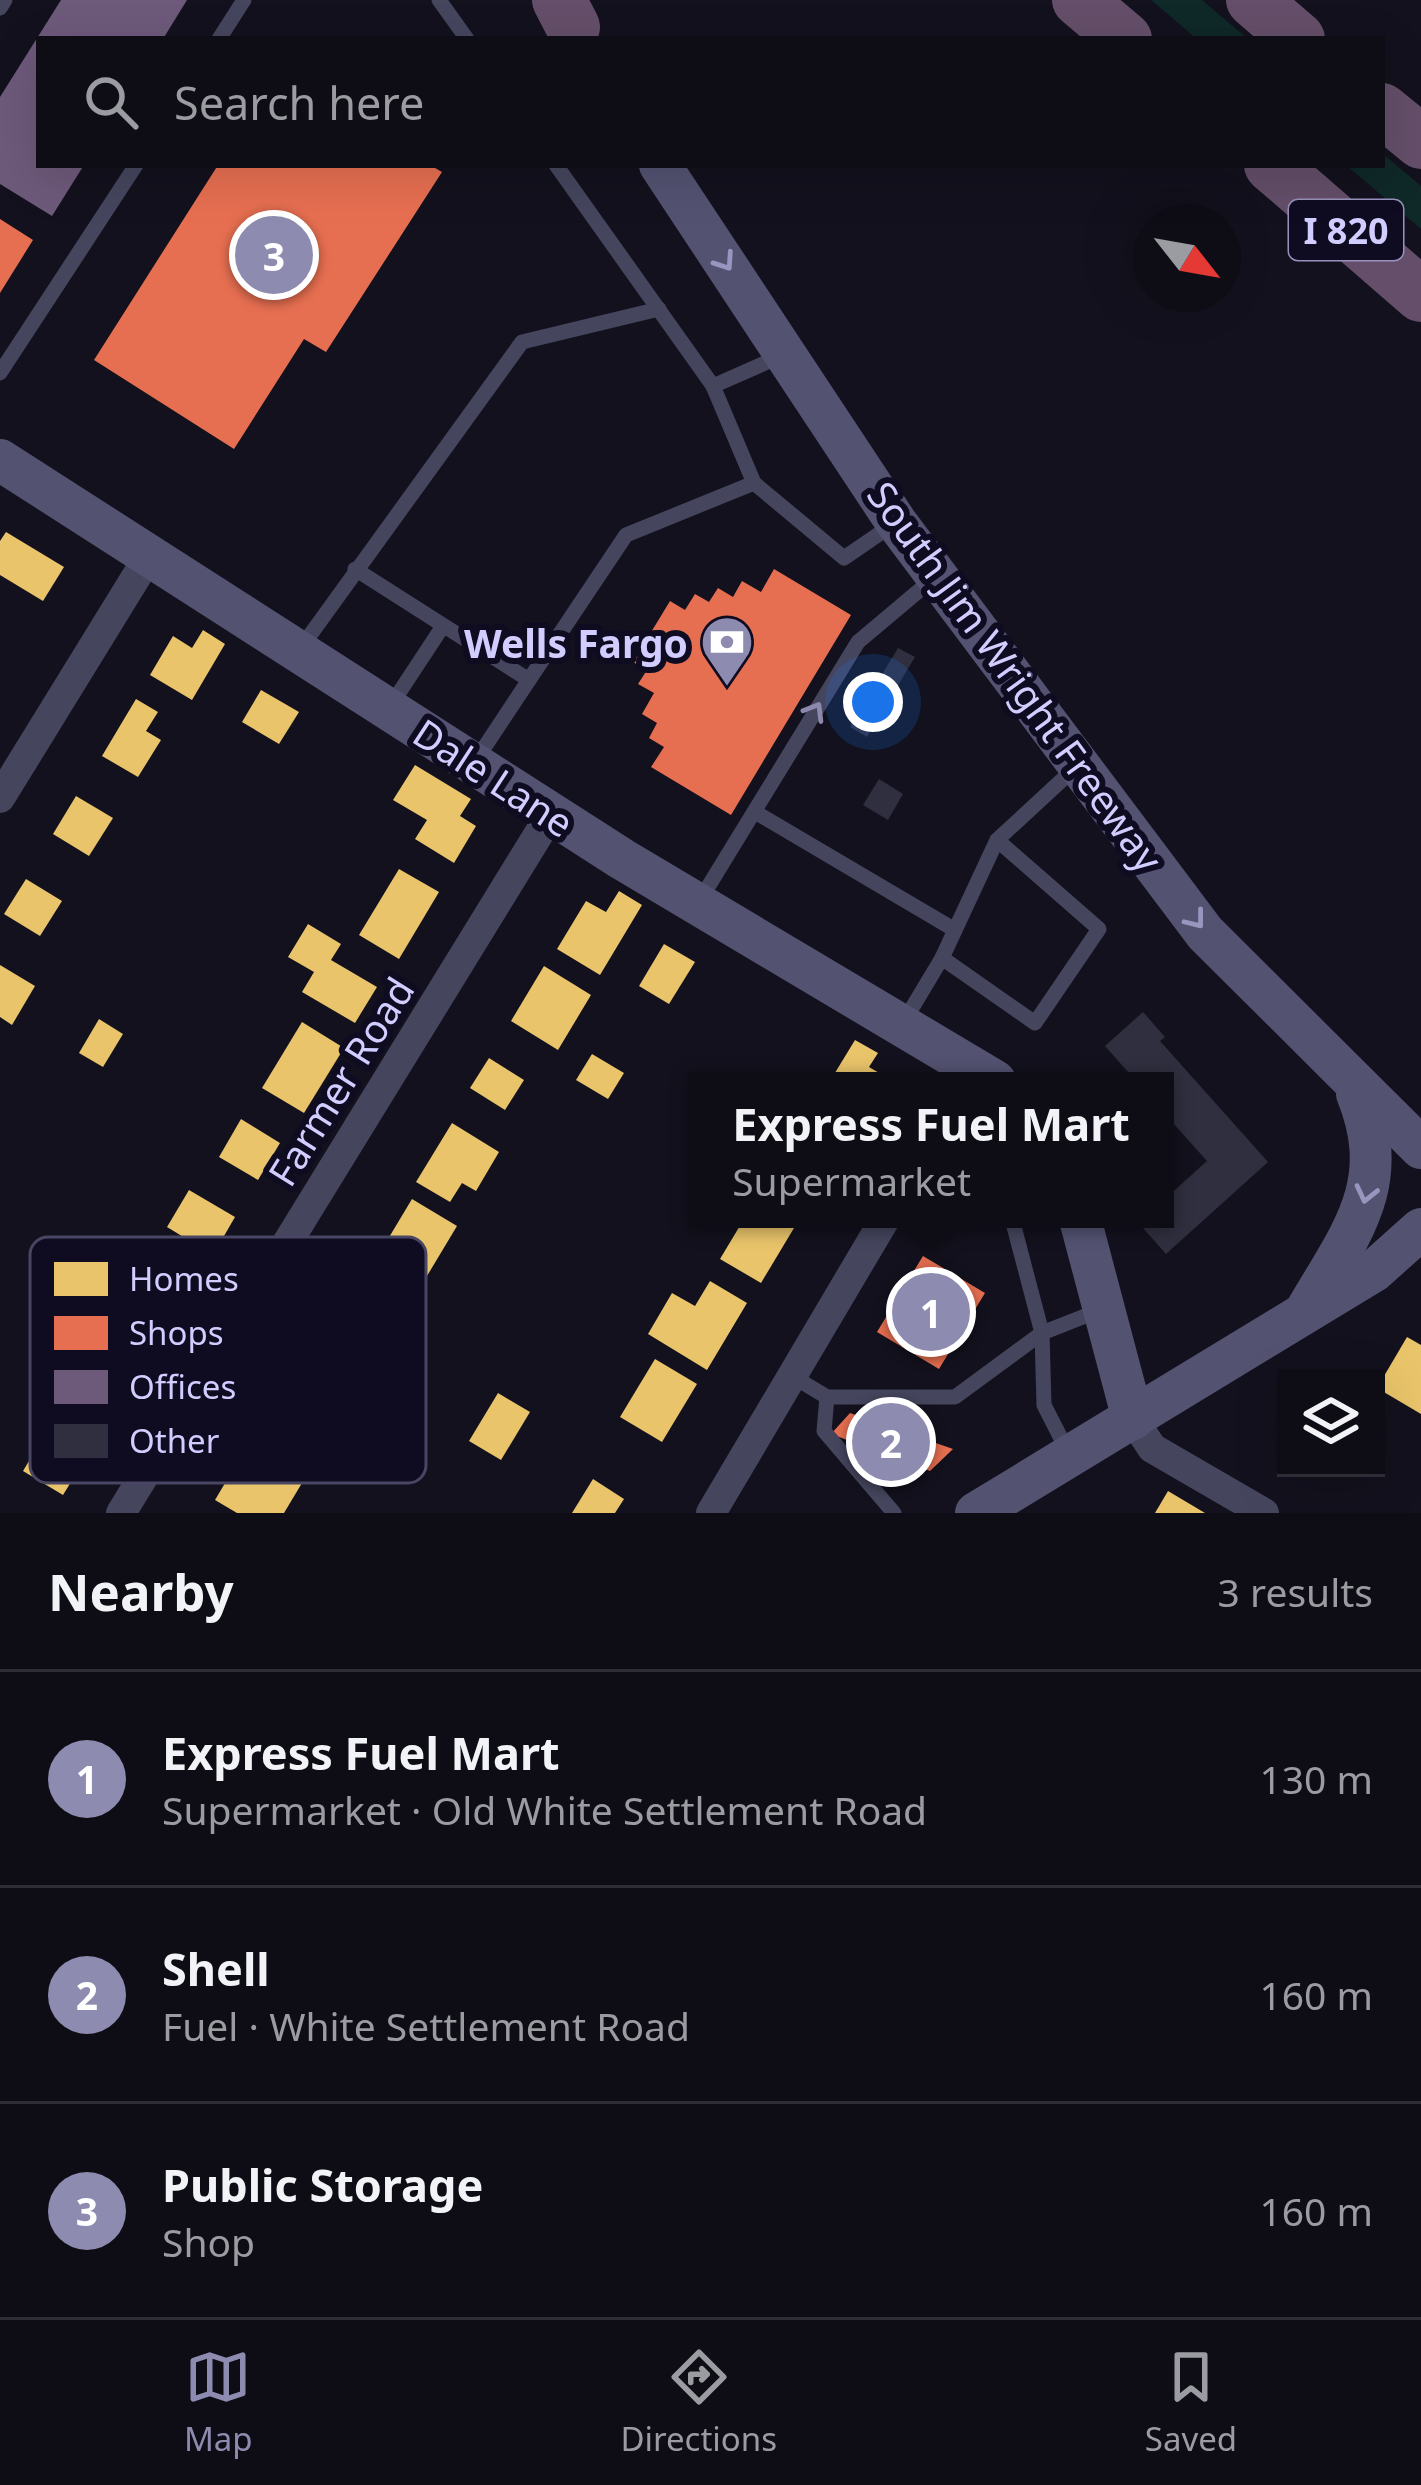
<!DOCTYPE html>
<meta charset="utf-8">
<style>
body{margin:0;font-family:"Noto Sans",sans-serif;background:#17161f;color:#f1f3f6}
.controls{position:absolute;right:36px;bottom:36px;display:grid;overflow:hidden;border-radius:0px;box-shadow:0 12px 48px #0002}
.controls button{width:108px;height:108px;display:grid;place-items:center;padding:0;border:0;border-bottom:3px solid #2e2d35;background:#0e0d16;color:#f1f3f6;font:60px sans-serif}
.compass{position:absolute;left:1133px;top:204px;width:108px;height:108px;border-radius:50%;background:#0e0d16;box-shadow:0 12px 48px #0002;rotate:121deg}
.you{position:absolute;left:873px;top:702px;width:42px;height:42px;margin:-30px;border:9px solid #fff;border-radius:50%;background:#1a73e8;box-shadow:0 0 0 18px #1a73e833}
.badge{display:grid;place-items:center;width:78px;height:78px;border-radius:50%;background:#8e8bb0;color:#fff;font-size:39px;font-weight:700}
.pin{position:absolute;translate:-50% -50%;border:6px solid #fff;box-shadow:0 3px 12px #0006}
.popup{position:absolute;left:688px;top:1072px;width:486px;height:156px;box-sizing:border-box;display:grid;place-content:center;border-radius:0px;background:#0e0d16;filter:drop-shadow(0 3px 9px #0005);font-size:39px;white-space:nowrap;color:#9b9ca1}
.popup b{font-size:45px;color:#f1f3f6}
.popup::after{content:'';position:absolute;left:50%;top:100%;margin-left:-24px;border:24px solid transparent;border-top-color:#0e0d16}
.list{margin:0;padding:0;list-style:none}
h2{display:flex;justify-content:space-between;align-items:center;height:156px;margin:0;padding:0 48px;font-size:51px}
h2 small{font-size:39px;font-weight:400;color:#9b9ca1}
.list li{display:grid;grid-template-columns:78px 1fr auto;gap:36px;align-items:center;box-sizing:border-box;height:216px;padding:0 48px;border-top:3px solid #2e2d35}
.list b{display:block;font-size:45px;white-space:nowrap}
.list p{margin:0;font-size:39px;white-space:nowrap;color:#9b9ca1}
.list em{font-size:39px;font-style:normal;color:#9b9ca1}
.icon{flex:none;width:66px;height:66px;fill:none;stroke:currentColor;stroke-width:2;stroke-linecap:round;stroke-linejoin:round}
.map{position:relative;flex:none;width:1421px;height:1513px;overflow:hidden}
.search{position:absolute;background:#0e0d16;box-shadow:0 12px 48px #0002;left:36px;right:36px;top:36px;height:132px;display:flex;align-items:center;gap:30px;box-sizing:border-box;padding:0 42px;border-radius:0px;color:#9b9ca1;font-size:45px}
.sheet{height:804px;background:#0e0d16}
nav{display:flex;justify-content:space-around;align-items:center;box-sizing:border-box;height:168px;border-top:3px solid #2e2d35;background:#0e0d16;font-size:33px;color:#9b9ca1}
nav a{display:grid;justify-items:center;gap:6px}
nav .on{color:#8e8bb0}
.map>svg:first-child{display:block}
.green{fill:#0f2828}
.homes{fill:#e9c46a}
.shops{fill:#e76f51}
.offices{fill:#6d597a}
.building{fill:#302f3f}
.lines{fill:none;stroke-linecap:round;stroke-linejoin:round}
.lane{stroke:#45455e;stroke-width:15}
.street{stroke:#45455e;stroke-width:30}
.secondary{stroke:#535271;stroke-width:42}
.highway{stroke:#644e69;stroke-width:54}
.oneway{stroke:#9896bf}
.oneway2{stroke:#8b89ae}
.labels{text-anchor:middle;dominant-baseline:central;stroke-width:12;stroke-linejoin:round;paint-order:stroke}
.shield{fill:#0f0c22;stroke:#9793bd;stroke-width:3}
.shield-label{font-size:36px;font-weight:bold;fill:#d1cdff}
.poi-label{font-size:39px;font-weight:bold;fill:#d1cdff;stroke:#0f0c22;text-anchor:end}
.street-label{font-size:39px;fill:#d1cdff;stroke:#0f0c22}
.key{fill:#0f0c22;stroke:#494664;stroke-width:3}
.key-label{font-size:33px;fill:#d1cdff}
</style>
<div class="map">
<svg width="1421" height="1513" viewBox="0 0 1421 1513">
<rect width="100%" height="100%" fill="#12111d"/>
<g class="green">
<path d="M1151 0H1202L1248 39H1197Z"/>
<path d="M1382 153 1421 186V229L1346 165H1382Z"/>
</g>
<g class="homes">
<path d="M6 532 64 567 43 601 0 575V541Z"/>
<path d="M203 630 225 644 192 700 150 675 173 636 192 648Z"/>
<path d="M261 690 299 712 279 744 242 722Z"/>
<path d="M136 699 158 712 146 731 161 740 138 777 102 756Z"/>
<path d="M415 765 471 799 460 816 476 826 454 863 415 839 427 820 393 800Z"/>
<path d="M76 796 113 818 89 856 53 834Z"/>
<path d="M399 869 439 892 399 959 359 935Z"/>
<path d="M26 879 62 901 40 936 4 914Z"/>
<path d="M619 891 642 905 600 975 557 949 586 901 606 912Z"/>
<path d="M308 924 341 944 331 960 377 987 355 1023 302 992 314 972 288 957Z"/>
<path d="M664 944 695 962 669 1004 639 986Z"/>
<path d="M0 965 35 986 12 1025 0 1017Z"/>
<path d="M544 966 591 995 558 1050 511 1021Z"/>
<path d="M99 1019 123 1034 103 1067 79 1053Z"/>
<path d="M302 1022 344 1048 304 1113 262 1088Z"/>
<path d="M855 1040 878 1053 869 1067 886 1077 883 1081H830Z"/>
<path d="M592 1054 624 1073 608 1099 576 1080Z"/>
<path d="M489 1058 524 1080 505 1110 470 1088Z"/>
<path d="M241 1119 280 1143 258 1180 219 1157Z"/>
<path d="M452 1123 499 1152 476 1191 462 1183 450 1202 416 1182Z"/>
<path d="M189 1190 235 1217 213 1255 167 1227Z"/>
<path d="M412 1199 457 1226 421 1286 376 1259Z"/>
<path d="M744 1219H778L794 1228 761 1283 720 1259Z"/>
<path d="M152 1259 194 1285 164 1334 122 1308Z"/>
<path d="M710 1281 747 1303 707 1370 648 1334 672 1293 695 1306Z"/>
<path d="M364 1287 407 1313 377 1362 334 1336Z"/>
<path d="M1407 1337 1421 1345V1414L1377 1388Z"/>
<path d="M92 1349 140 1378 117 1416 70 1387Z"/>
<path d="M655 1359 697 1384 662 1442 620 1417Z"/>
<path d="M295 1366 346 1396 335 1415 352 1425 341 1445 272 1404Z"/>
<path d="M498 1393 530 1412 501 1460 469 1441Z"/>
<path d="M57 1414 98 1438 63 1495 23 1471Z"/>
<path d="M257 1429 314 1463 284 1513H237L215 1500Z"/>
<path d="M593 1479 624 1499 615 1513H572Z"/>
<path d="M1168 1491 1205 1513H1155Z"/>
</g>
<g class="shops">
<path d="M218 165H430L442 172 326 352 304 339 234 449 94 360Z"/>
<path d="M0 219 33 240 0 293Z"/>
<path d="M774 569 851 615 731 815 651 767 664 747 649 738 657 723 642 714 654 693 638 684 647 670 633 662 670 601 685 610 695 594 709 602 718 588 733 597 742 581 761 592Z"/>
<path d="M923 1256 985 1293 939 1369 877 1332Z"/>
<path d="M850 1413 953 1449 930 1471 831 1434Z"/>
</g>
<path class="offices" d="M61 0H187L163 39H39V165H84L52 216 0 184V97Z"/>
<g class="building">
<path d="M898 648 915 657 867 737 850 727Z"/>
<path d="M879 779 903 794 888 820 863 805Z"/>
<path d="M1143 1012 1165 1037 1160 1041 1268 1162 1166 1254 1143 1228 1153 1219H1165V1199L1207 1161 1165 1114V1081H1136L1105 1046Z"/>
</g>
<g class="lines">
<g class="lane">
<path d="M439 0 467 39"/>
<path d="M0 8 5 0"/>
<path d="M219 39 244 0"/>
<path d="M556 165 713 386 781 356"/>
<path d="M0 373 136 165"/>
<path d="M713 386 754 483 844 558 895 523"/>
<path d="M355 569 529 680 626 535 754 483"/>
<path d="M300 649 522 342 659 309"/>
<path d="M389 708 443 626"/>
<path d="M474 763 529 680"/>
<path d="M755 812 955 930"/>
<path d="M700 900 858 642 934 578"/>
<path d="M942 958 997 840"/>
<path d="M903 1023 942 958 1035 1023 1099 929 997 840 1076 767"/>
<path d="M1012 1219 1042 1333 1103 1309"/>
<path d="M1042 1333 1044 1405 1070 1456"/>
<path d="M792 1376 827 1397 824 1431 894 1513"/>
<path d="M827 1397H955L1042 1333"/>
</g>
<g class="street">
<path d="M0 798 149 556"/>
<path d="M1133 1419 1152 1448 1264 1513"/>
<path d="M121 1513 551 814"/>
<path d="M711 1513 885 1219"/>
</g>
<g class="secondary">
<path d="M660 165 896 522 1205 933 1421 1148"/>
<path d="M0 460 622 859 995 1081"/>
<path d="M1080 1219 1133 1419"/>
<path d="M1308 1307C1352 1232 1393 1183 1357 1094"/>
<path d="M976 1513 1374 1271 1421 1229"/>
</g>
<g class="highway">
<path d="M559 0 573 27"/>
<path d="M1079 0 1125 39"/>
<path d="M1253 0 1298 39"/>
<path d="M1382 110 1421 142"/>
<path d="M1271 165 1421 295"/>
</g>
</g>
<defs><path id="oneway-chevron" d="M-2-3.5L2.5 0L-2 3.5" fill="none" stroke-width="1.6" stroke-linecap="round" stroke-linejoin="round" transform="scale(3)"/></defs>
<g class="oneway">
<use href="#oneway-chevron" transform="translate(725 262) rotate(56)"/>
<use href="#oneway-chevron" transform="translate(1196 920) rotate(52)"/>
<use href="#oneway-chevron" transform="translate(1366 1194) rotate(103)"/>
</g>
<use class="oneway2" href="#oneway-chevron" transform="translate(815 711) rotate(-59)"/>
<defs>
<g id="bank-pin" transform="scale(2.7)"><path d="M0 17L-7.5 6A9.5 9.5 0 1 1 7.5 6Z" fill="#8e8bb0" stroke="#0f0c22"/><path d="M-6-4H6V4H-6ZM0-2.3a2.3 2.3 0 1 0 0 4.6a2.3 2.3 0 1 0 0-4.6Z" fill="#fff"/></g>
</defs>
<g fill-rule="evenodd">
<use href="#bank-pin" x="727" y="642"/>
</g>
<g class="labels">
<rect class="shield" x="1289" y="200" width="114" height="60" rx="9"/>
<g class="shield-label">
<text x="1346" y="230">I 820</text>
</g>
<g class="poi-label">
<text x="688" y="642">Wells Fargo</text>
</g>
<g class="street-label">
<text transform="translate(1016 676) rotate(54)">South Jim Wright Freeway</text>
<text transform="translate(494 777) rotate(33)">Dale Lane</text>
<text transform="translate(340 1081) rotate(-58)">Farmer Road</text>
</g>
</g>
<rect x="30" y="1237" width="396" height="246" rx="18" class="key"/>
<rect x="54" y="1262" width="54" height="34" fill="#e9c46a"/>
<rect x="54" y="1316" width="54" height="34" fill="#e76f51"/>
<rect x="54" y="1370" width="54" height="34" fill="#6d597a"/>
<rect x="54" y="1424" width="54" height="34" fill="#302f3f"/>
<g class="key-label">
<text x="129" y="1291">Homes</text>
<text x="129" y="1345">Shops</text>
<text x="129" y="1399">Offices</text>
<text x="129" y="1453">Other</text>
</g>
</svg>
<div class="controls">
<button><svg class="icon" aria-label="layers" viewBox="0 0 24 24"><path d="M12 4l9 5-9 5-9-5zM3 14l9 5 9-5"/></svg></button>
</div>
<svg class="compass" viewBox="-18 -18 36 36"><path d="M0-13l5 13h-10z" fill="#e53935"/><path d="M0 13l5-13h-10z" fill="#9b9ca1"/></svg>
<div class="you"></div>
<div class="pin badge" style="left:931px;top:1312px">1</div>
<div class="popup"><b>Express Fuel Mart</b>Supermarket</div>
<div class="pin badge" style="left:891px;top:1442px">2</div>
<div class="pin badge" style="left:274px;top:255px">3</div>
<div class="search"><svg class="icon" aria-label="search" viewBox="0 0 24 24"><circle cx="10" cy="10" r="6"/><path d="M15 15l6 6"/></svg>Search here</div>
</div>
<section class="sheet">
<h2>Nearby<small>3 results</small></h2>
<ul class="list">
<li><span class="badge">1</span><div><b>Express Fuel Mart</b><p>Supermarket · Old White Settlement Road</p></div><em>130 m</em></li>
<li><span class="badge">2</span><div><b>Shell</b><p>Fuel · White Settlement Road</p></div><em>160 m</em></li>
<li><span class="badge">3</span><div><b>Public Storage</b><p>Shop</p></div><em>160 m</em></li>
</ul>
</section>
<nav>
<a class="on"><svg class="icon" aria-label="map" viewBox="0 0 24 24"><path d="M3 6l6-2 6 2 6-2v14l-6 2-6-2-6 2zM9 4v14M15 6v14"/></svg>Map</a>
<a><svg class="icon" aria-label="directions" viewBox="0 0 24 24"><path d="M12 3l9 9-9 9-9-9zM9 14v-3h6M13 9l2 2-2 2"/></svg>Directions</a>
<a><svg class="icon" aria-label="saved" viewBox="0 0 24 24"><path d="M7 4h10v16l-5-4-5 4z"/></svg>Saved</a>
</nav>
